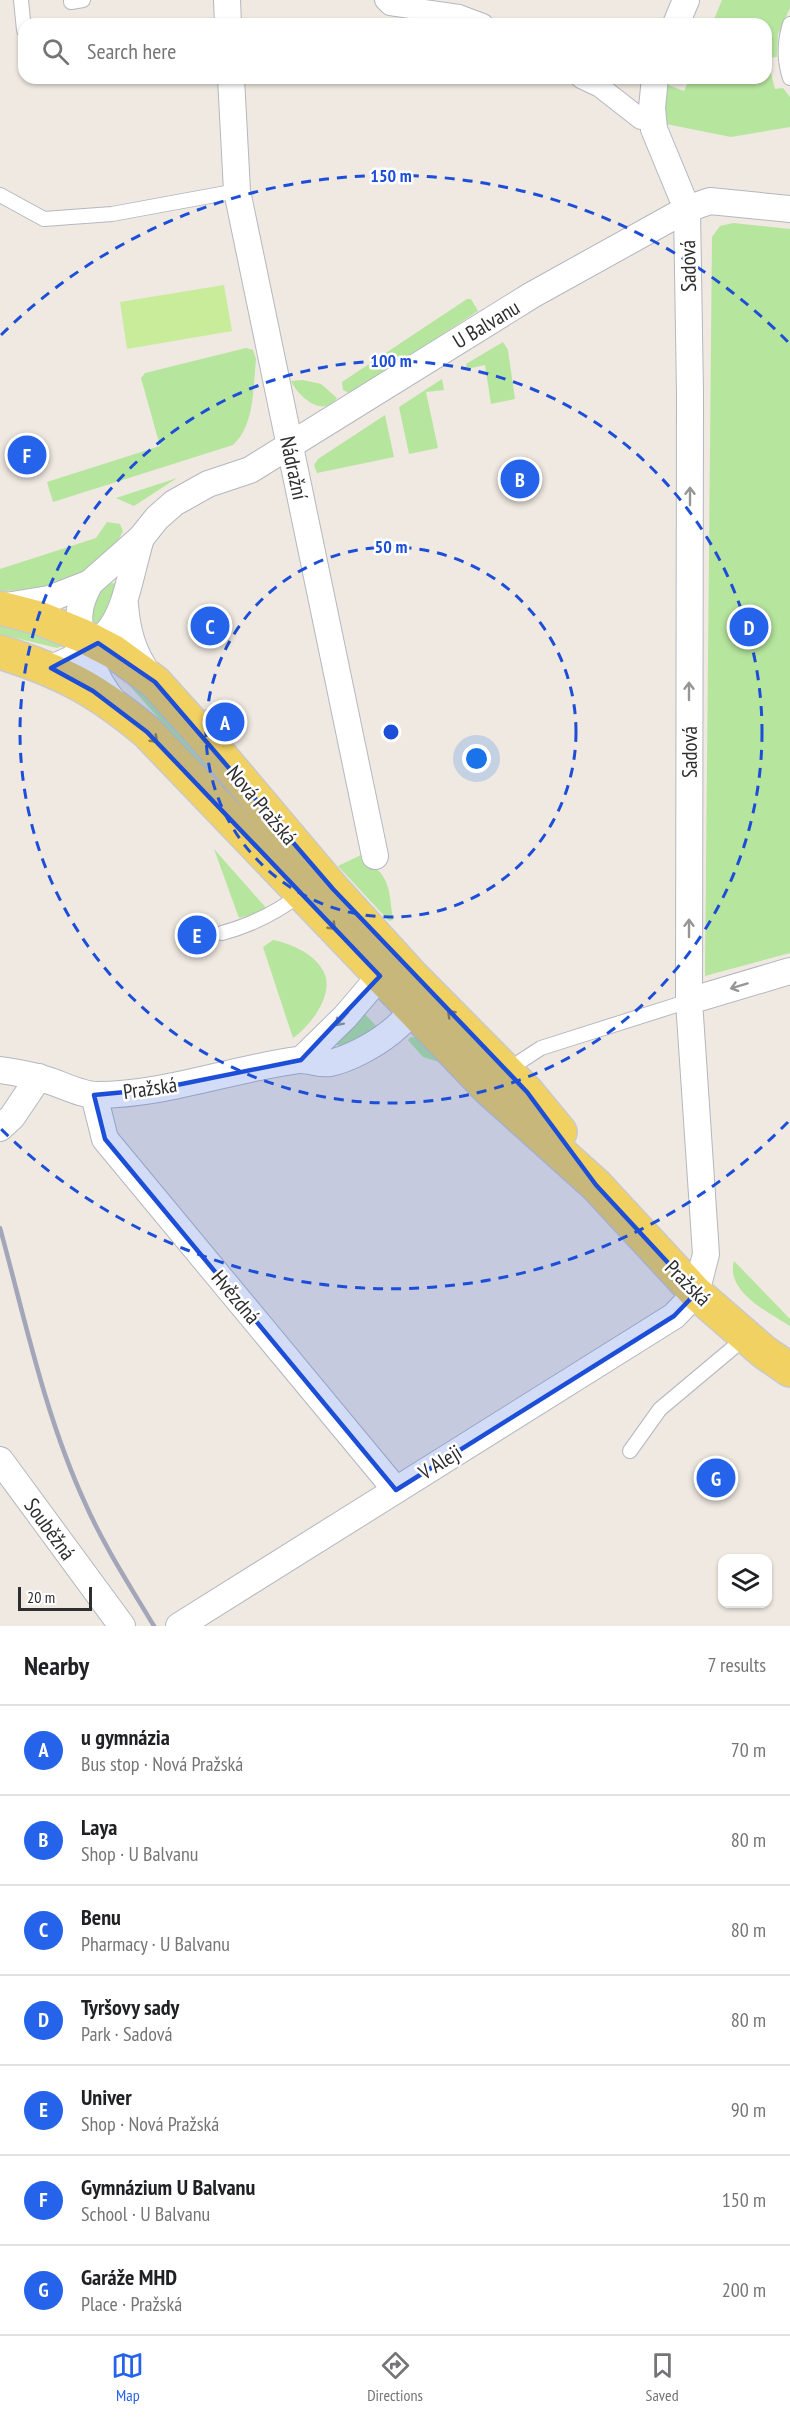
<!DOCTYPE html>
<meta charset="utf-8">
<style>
body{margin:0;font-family:"PT Sans Narrow",sans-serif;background:#f6f6f6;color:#202124}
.controls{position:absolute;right:18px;bottom:18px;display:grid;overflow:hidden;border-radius:12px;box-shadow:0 2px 4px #0004}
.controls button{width:54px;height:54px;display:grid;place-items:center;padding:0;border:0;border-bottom:2px solid #e0e0e0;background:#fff;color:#202124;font:30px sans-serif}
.scale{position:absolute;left:18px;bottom:15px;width:74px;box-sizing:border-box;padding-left:6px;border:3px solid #2e2e2e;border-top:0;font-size:16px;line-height:21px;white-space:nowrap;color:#2e2e2e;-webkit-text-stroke:4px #fff;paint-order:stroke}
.you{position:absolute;left:477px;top:759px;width:21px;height:21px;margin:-15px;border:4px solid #fff;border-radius:50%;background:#1a73e8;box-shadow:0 0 0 9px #1a73e833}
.badge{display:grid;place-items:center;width:39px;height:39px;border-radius:50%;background:#2563eb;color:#fff;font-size:20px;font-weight:700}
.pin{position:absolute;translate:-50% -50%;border:3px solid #fff;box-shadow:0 2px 6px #0006}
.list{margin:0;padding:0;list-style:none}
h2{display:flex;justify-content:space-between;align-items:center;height:78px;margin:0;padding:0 24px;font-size:26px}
h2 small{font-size:20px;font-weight:400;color:#757577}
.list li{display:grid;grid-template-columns:39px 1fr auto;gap:18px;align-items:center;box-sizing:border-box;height:90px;padding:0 24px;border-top:2px solid #e0e0e0}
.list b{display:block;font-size:22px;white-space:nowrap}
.list p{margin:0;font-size:20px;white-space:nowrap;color:#757577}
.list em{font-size:20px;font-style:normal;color:#757577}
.icon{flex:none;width:33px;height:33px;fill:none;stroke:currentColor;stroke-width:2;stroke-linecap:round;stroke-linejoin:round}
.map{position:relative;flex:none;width:790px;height:1626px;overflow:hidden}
.search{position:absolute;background:#fff;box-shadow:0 2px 4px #0004;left:18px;right:18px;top:18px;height:66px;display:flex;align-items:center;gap:15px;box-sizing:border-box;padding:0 21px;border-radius:18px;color:#757577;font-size:22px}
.sheet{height:708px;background:#fff}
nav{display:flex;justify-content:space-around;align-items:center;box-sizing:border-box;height:84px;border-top:2px solid #e0e0e0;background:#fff;font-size:16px;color:#757577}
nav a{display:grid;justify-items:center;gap:3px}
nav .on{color:#2563eb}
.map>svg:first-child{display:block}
.green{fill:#b6e59e}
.pitch{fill:#c9ec9a}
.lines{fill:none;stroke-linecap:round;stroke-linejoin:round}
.service-casing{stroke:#b4b7c1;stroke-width:16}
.pedestrian-casing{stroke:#b4b7c1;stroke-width:22}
.minor-casing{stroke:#b4b7c1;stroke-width:28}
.primary-casing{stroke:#c9c9c9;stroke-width:36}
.service{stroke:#fff;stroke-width:14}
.pedestrian{stroke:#fff;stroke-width:20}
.minor{stroke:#fff;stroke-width:26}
.primary{stroke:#f2d163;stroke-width:33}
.rail{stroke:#a3a6b8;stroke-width:4.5}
.oneway{stroke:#969696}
.oneway2{stroke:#908048}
.marked{fill:#1d4ed8;fill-opacity:0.2;stroke:#1d4ed8;stroke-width:4.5;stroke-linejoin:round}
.ring{fill:none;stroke:#1d4ed8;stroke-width:3;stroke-dasharray:10 8}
.labels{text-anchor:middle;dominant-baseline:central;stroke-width:5;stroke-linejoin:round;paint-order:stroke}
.street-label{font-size:21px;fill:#2e2e2e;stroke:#fff}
.centre{fill:#1d4ed8;stroke:#fff;stroke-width:3}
.ring-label{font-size:18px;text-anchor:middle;font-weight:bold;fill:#1d4ed8;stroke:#fff;stroke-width:5;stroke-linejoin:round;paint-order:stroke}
</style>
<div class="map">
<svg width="790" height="1626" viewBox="0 0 790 1626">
<rect width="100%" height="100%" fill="#efe9e1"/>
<g class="green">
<path d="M722 0H790V8L778 34 777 57 767 58 775 89 783 88 790 97V127L731 137 666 124V84L684 91 690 78H766V24H712Z"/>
<path d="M733 223 790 229V953L705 976 712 237 720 226Z"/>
<path d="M467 299H471L478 311 351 394 343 390 342 382Z"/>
<path d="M503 342 508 350 515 399 491 404 485 365 467 369 466 364Z"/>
<path d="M246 348 253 350 256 359C253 387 255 425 233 445L53 502 47 482 160 446 141 378 145 373Z"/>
<path d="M442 379 444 390 426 392 438 448 409 454 399 407Z"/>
<path d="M303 380 321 384 337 398C323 419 298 396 291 381Z"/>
<path d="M385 415 394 457 317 473 314 465 318 459Z"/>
<path d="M177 478 134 506 116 498Z"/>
<path d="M107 522 120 524 123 531C103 577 45 591 0 591V569L96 538Z"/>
<path d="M116 583 112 606 103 625H91L89 605 102 584Z"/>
<path d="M0 622 48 635 64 645 57 648 0 634Z"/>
<path d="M121 676 132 681 249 811 245 815Z"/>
<path d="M214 849 268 910 239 918Z"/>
<path d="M361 855C391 879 388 883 393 920L389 921 338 866Z"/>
<path d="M273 940C292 944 318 955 325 975 333 997 309 1027 293 1038L263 947Z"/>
<path d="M362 1011 378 1028 344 1048 333 1043 345 1035Z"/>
<path d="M411 1037 418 1038 452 1066 423 1057 408 1040Z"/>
<path d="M734 1261 790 1319V1326C769 1313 725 1291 734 1261Z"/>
</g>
<path class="pitch" d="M224 285 232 331 127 349 120 302Z"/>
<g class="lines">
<g class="service-casing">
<g id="service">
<path d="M21 0 24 30"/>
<path d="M71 0V2L83 0"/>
<path d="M790 24C784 43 784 60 790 78"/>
<path d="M0 195 44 219 112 214 237 191"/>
<path d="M222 933C252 925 276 913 301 894"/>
<path d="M521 1061 541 1048 689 1001"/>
<path d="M630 1451 660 1409 746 1337"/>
</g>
</g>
<g class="pedestrian-casing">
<g id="pedestrian">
<path d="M385 0 390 5 459 15 483 24"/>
<path d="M581 78 600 87 641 119H652"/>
</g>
</g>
<g class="minor-casing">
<g id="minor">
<path d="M227 0 228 24"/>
<path d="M676 24 686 0"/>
<path d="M231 78 237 191 375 856"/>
<path d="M90 583C86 591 81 600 80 610 75 636 97 682 114 702"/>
<path d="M125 605C127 631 133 653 149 675"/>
<path d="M6 606 49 599 90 583 141 538 157 518 174 503 208 484 250 470 532 295 687 209 710 201 790 209"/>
<path d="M51 668C127 639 121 607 141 538"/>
<path d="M689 1001 790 971"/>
<path d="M0 1070C13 1072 27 1074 40 1078 58 1082 79 1095 97 1095 165 1095 231 1069 298 1060 309 1059 320 1065 330 1063 360 1057 436 1014 413 977L397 972 380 976 345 1017 301 1060"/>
<path d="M94 1095 105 1139 396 1490"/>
<path d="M0 1128 12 1117 39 1077"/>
<path d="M0 1460 122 1626"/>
<path d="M179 1626 674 1316 696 1293 706 1254 689 1001 690 394 687 209 654 129 652 108 655 78"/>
</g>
</g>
<g class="primary-casing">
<g id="primary">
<path d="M0 608 39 618 83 636 114 652 155 682 209 742 333 889 413 977 527 1092 560 1132"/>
<path d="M0 652C61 671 97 690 147 732L488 1088 596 1185 696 1293 764 1352 790 1370"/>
</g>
</g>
<use href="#service" class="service"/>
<use href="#pedestrian" class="pedestrian"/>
<use href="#minor" class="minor"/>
<use href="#primary" class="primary"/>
<path class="rail" d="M0 1228C25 1319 45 1416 85 1503 104 1546 130 1586 154 1626"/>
</g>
<defs><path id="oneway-shaft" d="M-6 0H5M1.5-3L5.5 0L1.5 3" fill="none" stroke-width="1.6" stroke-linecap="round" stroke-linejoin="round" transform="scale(1.5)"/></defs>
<g class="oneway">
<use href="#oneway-shaft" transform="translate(690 496) rotate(-90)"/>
<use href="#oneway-shaft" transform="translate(689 691) rotate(-90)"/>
<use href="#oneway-shaft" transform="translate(689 928) rotate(-90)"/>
<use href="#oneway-shaft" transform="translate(739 986) rotate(163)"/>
<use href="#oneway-shaft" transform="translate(342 1019) rotate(132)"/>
</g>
<g class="oneway2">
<use href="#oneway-shaft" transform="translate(151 736) rotate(44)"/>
<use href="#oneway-shaft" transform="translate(329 923) rotate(46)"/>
<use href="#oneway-shaft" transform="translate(454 1017) rotate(-135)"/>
</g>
<path class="marked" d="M98 643 155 682 333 889 527 1092 596 1185 696 1293 674 1316 396 1490 105 1139 94 1095 157 1089 301 1060 380 976 147 732 93 691 51 668Z"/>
<g class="ring">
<circle cx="391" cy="732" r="185"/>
<circle cx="391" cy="732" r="371"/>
<path d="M788 1122A556 556 0 0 1 1 1129M1 335A556 556 0 0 1 788 342"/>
</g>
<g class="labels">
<g class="street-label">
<text transform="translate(688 266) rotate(-91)">Sadová</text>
<text transform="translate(486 324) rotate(-31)">U Balvanu</text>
<text transform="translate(294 468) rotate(78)">Nádražní</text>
<text transform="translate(689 752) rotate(-90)">Sadová</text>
<text transform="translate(262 805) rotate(50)">Nová Pražská</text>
<text transform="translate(150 1088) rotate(-8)">Pražská</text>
<text transform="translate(688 1283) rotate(45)">Pražská</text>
<text transform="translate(236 1297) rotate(50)">Hvězdná</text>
<text transform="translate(440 1462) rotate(-32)">V Aleji</text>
<text transform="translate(50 1529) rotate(54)">Souběžná</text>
</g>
</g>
<circle cx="391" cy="732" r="9" class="centre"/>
<g class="ring-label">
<text x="391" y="182">150 m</text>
<text x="391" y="367">100 m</text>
<text x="391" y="553">50 m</text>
</g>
</svg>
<div class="controls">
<button><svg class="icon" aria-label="layers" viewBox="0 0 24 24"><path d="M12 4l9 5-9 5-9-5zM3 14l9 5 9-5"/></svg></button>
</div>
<div class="scale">20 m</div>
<div class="you"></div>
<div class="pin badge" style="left:225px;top:722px">A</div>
<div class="pin badge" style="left:520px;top:479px">B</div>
<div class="pin badge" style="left:210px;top:626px">C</div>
<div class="pin badge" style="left:749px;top:627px">D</div>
<div class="pin badge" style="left:197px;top:935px">E</div>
<div class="pin badge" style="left:27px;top:455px">F</div>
<div class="pin badge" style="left:716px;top:1478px">G</div>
<div class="search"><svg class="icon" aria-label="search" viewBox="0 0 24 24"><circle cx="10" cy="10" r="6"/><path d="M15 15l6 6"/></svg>Search here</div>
</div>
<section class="sheet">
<h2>Nearby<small>7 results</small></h2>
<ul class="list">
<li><span class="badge">A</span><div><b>u gymnázia</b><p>Bus stop · Nová Pražská</p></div><em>70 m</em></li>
<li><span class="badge">B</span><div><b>Laya</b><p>Shop · U Balvanu</p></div><em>80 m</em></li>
<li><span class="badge">C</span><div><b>Benu</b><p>Pharmacy · U Balvanu</p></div><em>80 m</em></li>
<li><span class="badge">D</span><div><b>Tyršovy sady</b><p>Park · Sadová</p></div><em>80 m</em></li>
<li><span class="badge">E</span><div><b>Univer</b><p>Shop · Nová Pražská</p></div><em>90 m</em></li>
<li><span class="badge">F</span><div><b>Gymnázium U Balvanu</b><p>School · U Balvanu</p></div><em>150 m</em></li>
<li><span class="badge">G</span><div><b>Garáže MHD</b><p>Place · Pražská</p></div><em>200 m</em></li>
</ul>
</section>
<nav>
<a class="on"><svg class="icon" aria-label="map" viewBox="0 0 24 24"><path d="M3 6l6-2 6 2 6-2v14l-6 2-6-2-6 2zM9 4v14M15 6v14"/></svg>Map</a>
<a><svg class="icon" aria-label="directions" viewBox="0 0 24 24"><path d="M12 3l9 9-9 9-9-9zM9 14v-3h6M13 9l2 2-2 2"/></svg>Directions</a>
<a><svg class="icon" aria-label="saved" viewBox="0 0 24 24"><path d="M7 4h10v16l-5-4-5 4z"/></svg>Saved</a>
</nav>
